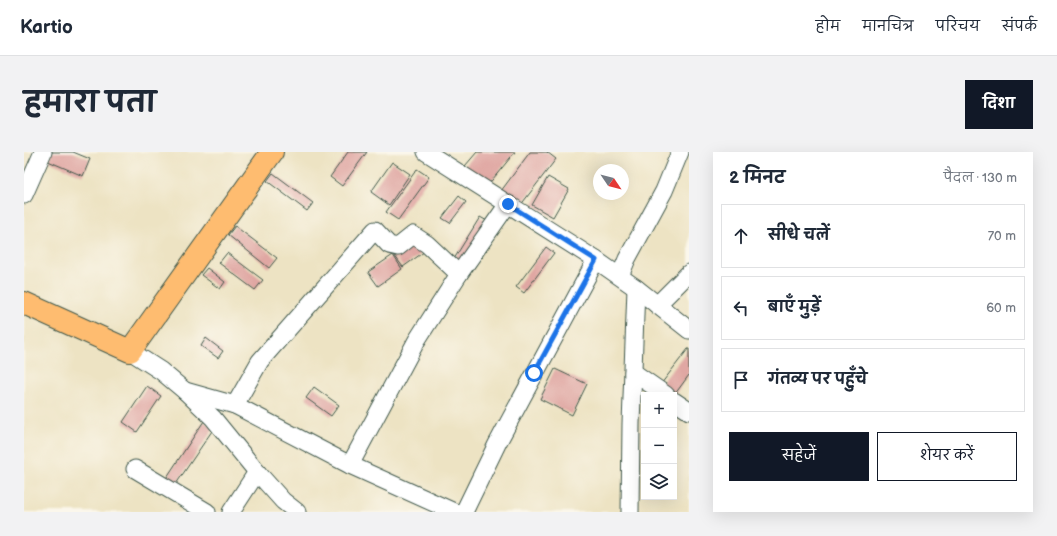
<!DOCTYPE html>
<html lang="hi">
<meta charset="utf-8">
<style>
body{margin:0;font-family:"Balsamiq Sans","Playpen Sans Deva",sans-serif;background:#f2f2f3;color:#1f2937}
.controls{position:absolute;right:12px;bottom:12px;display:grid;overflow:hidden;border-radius:0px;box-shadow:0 4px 16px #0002}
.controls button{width:36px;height:36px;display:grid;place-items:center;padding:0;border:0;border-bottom:1px solid #e0e1e3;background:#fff;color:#1f2937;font:20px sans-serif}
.compass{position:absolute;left:569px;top:12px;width:36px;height:36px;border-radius:50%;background:#fff;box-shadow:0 4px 16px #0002;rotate:125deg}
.stop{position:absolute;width:12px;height:12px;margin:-9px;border:3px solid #1a73e8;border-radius:50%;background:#fff}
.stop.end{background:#1a73e8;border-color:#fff;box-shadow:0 1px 4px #0008}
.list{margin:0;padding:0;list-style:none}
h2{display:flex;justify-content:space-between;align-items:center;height:52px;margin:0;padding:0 16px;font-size:17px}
h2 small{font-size:13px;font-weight:400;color:#747a83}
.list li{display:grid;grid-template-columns:26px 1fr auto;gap:12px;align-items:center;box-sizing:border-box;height:64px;margin:0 8px 8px;padding:0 8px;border:1px solid #e0e1e3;border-radius:0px}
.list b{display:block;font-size:15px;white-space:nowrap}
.list em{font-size:13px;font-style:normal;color:#747a83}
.actions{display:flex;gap:8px;padding:12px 16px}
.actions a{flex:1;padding:9px 0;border:1px solid #111827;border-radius:0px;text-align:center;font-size:14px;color:#111827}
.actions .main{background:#111827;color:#fff}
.icon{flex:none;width:22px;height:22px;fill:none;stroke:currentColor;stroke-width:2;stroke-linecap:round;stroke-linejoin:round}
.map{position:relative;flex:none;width:665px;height:360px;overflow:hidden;border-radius:0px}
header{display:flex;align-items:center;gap:24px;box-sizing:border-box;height:56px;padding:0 20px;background:#fff;border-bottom:1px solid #e0e1e3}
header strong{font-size:19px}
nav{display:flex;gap:22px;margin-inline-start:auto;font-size:14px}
.intro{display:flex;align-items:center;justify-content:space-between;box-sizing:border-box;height:96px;padding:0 24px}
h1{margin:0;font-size:28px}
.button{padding:10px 18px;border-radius:0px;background:#111827;color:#fff;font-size:14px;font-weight:700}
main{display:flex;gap:24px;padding:0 24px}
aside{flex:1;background:#fff;border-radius:0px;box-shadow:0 4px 16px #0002}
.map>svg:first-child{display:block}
.building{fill:#e0a7a3}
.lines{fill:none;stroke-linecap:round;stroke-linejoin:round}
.minor-casing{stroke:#3e5649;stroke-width:19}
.major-casing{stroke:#3e5649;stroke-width:24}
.minor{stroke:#fff;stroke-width:17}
.major{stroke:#febc70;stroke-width:22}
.route{stroke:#1a73e8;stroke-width:5}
</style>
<header>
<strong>Kartio</strong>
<nav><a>होम</a><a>मानचित्र</a><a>परिचय</a><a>संपर्क</a></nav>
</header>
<div class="intro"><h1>हमारा पता</h1><a class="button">दिशा</a></div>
<main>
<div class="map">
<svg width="665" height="360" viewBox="0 0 665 360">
<rect width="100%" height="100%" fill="#fbf7ec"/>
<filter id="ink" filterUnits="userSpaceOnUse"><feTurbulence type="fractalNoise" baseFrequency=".025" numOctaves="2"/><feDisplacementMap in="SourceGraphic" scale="8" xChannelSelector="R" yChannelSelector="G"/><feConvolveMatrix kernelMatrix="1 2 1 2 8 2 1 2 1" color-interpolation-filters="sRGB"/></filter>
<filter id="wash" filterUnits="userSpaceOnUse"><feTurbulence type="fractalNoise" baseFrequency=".012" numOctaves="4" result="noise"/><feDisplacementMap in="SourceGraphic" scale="16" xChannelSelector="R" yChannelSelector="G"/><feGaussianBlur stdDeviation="0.9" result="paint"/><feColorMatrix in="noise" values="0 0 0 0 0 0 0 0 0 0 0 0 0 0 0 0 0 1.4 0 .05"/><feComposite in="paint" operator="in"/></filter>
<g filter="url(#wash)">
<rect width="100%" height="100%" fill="#ede3c3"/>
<g id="blocks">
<g class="building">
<path d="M28 0H49L66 7 59 24 24 9Z"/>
<path d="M324 0H343L318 34 306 25Z"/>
<path d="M453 0H491L464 33 441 14Z"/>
<path d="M506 0H523L532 7 496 54 477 39Z"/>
<path d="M368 10 386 22 365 53 347 40Z"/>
<path d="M393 17 405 25 374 68 362 60Z"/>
<path d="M249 21 289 51 283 59 243 29Z"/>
<path d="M524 25 545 37 529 65 508 53Z"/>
<path d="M435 44 442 50 426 71 418 66Z"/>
<path d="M456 65 465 70 438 112 430 107Z"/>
<path d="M211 74 253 106 245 116 204 83Z"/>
<path d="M396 84 404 97 379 115 370 103Z"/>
<path d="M522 95 530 101 500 141 492 135Z"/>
<path d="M203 101 239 128 231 138 195 111Z"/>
<path d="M369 103 378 117 354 134 344 120Z"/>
<path d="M183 116 201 130 196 137 177 123Z"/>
<path d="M182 186 199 199 194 206 177 194Z"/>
<path d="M664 197H665V223L651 242 637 232Z"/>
<path d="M531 217 563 232 548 263 516 247Z"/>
<path d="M123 234 137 244 113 280 99 270Z"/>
<path d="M290 235 315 253 307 264 282 246Z"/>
<path d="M180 269 190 276 150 335 141 328Z"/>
</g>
</g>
</g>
<g filter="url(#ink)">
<use href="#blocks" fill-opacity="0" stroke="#3e5649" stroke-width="1"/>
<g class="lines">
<g class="minor-casing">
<g id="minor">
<path d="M402 0 572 108 612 136 665 178"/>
<path d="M0 43 19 0"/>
<path d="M596 124 603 107 640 39 656 0"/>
<path d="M633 153 665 121"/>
<path d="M106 199 137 219 161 239 189 266 233 320 259 349 273 360"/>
<path d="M609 220 642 243"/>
<path d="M161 239 211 253 326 313 430 360"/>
<path d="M650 249 665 259"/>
<path d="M211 253 236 209 351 78 365 93 374 95 389 83 403 92 435 122"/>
<path d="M326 313 393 188 435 122 484 52"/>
<path d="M111 317 183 360"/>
<path d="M207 360 233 320"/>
<path d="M440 360 473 292 572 108"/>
<path d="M606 360 607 272 612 136"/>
</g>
</g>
<g class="major-casing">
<path id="major" d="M0 151 106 199 248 0"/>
</g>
<use href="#minor" class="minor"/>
<use href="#major" class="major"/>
</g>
</g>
<g class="lines" filter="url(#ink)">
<path class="route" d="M484 52 572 108 510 221"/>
</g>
</svg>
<div class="controls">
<button>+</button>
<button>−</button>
<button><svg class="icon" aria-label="layers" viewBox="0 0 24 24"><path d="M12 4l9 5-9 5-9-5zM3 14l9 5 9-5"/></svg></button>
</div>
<svg class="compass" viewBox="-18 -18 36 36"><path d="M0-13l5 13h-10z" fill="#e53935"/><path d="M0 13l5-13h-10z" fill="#747a83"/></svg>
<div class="stop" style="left:510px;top:221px"></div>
<div class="stop end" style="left:484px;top:52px"></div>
</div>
<aside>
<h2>2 मिनट<small>पैदल · 130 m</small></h2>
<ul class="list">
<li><svg class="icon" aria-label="ahead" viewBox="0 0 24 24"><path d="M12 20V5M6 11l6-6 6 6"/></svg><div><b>सीधे चलें</b></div><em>70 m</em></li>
<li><svg class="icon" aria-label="left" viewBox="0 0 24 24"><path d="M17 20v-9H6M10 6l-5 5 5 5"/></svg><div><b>बाएँ मुड़ें</b></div><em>60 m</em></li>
<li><svg class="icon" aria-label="arrive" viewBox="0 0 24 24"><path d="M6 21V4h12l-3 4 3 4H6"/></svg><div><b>गंतव्य पर पहुँचे</b></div></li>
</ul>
<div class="actions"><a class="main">सहेजें</a><a>शेयर करें</a></div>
</aside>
</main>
